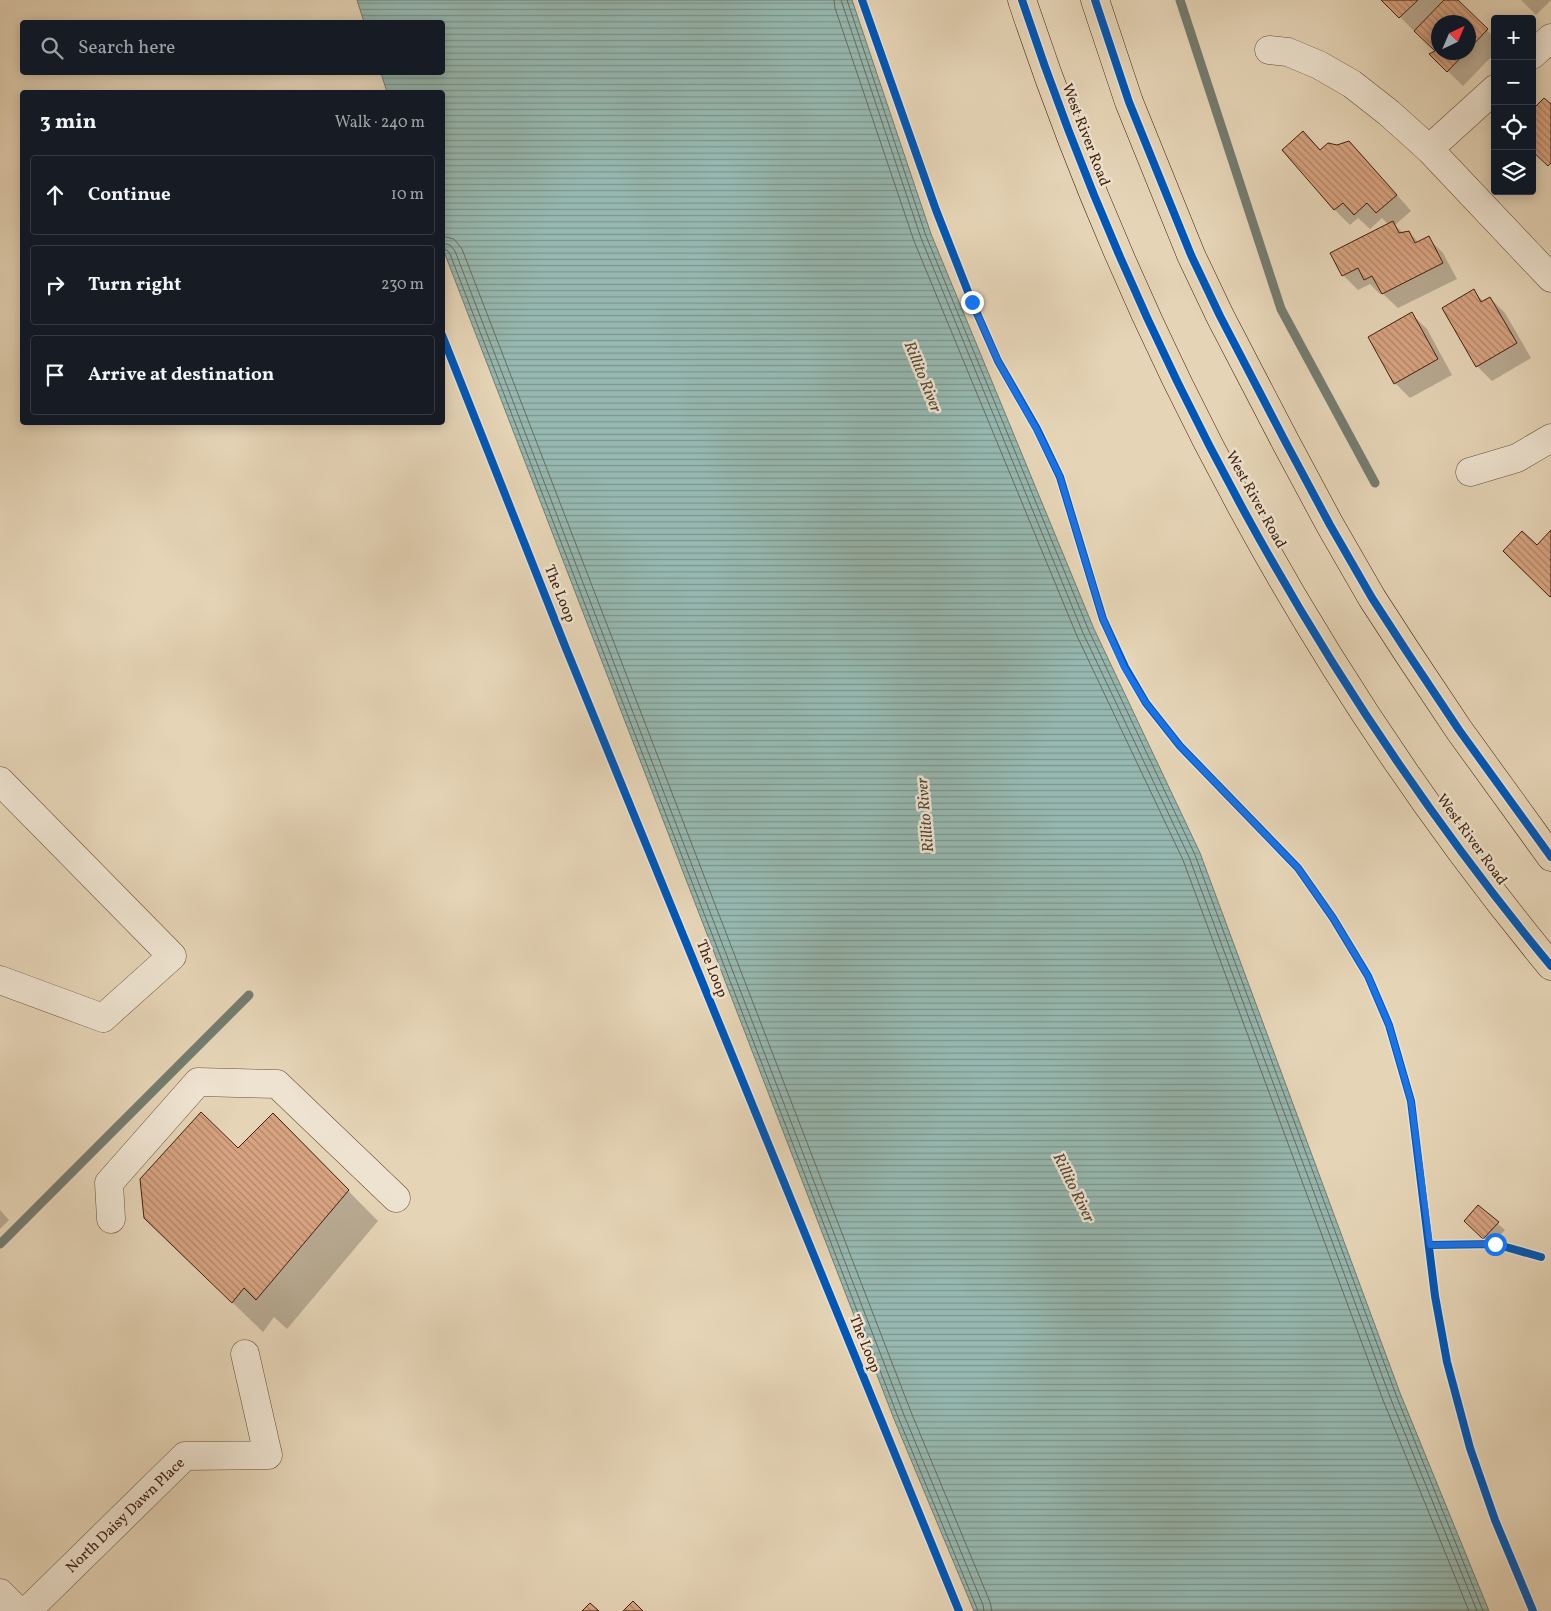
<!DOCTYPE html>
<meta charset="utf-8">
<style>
body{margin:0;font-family:Vollkorn,serif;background:#20242c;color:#f1f3f6}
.controls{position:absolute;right:15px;top:15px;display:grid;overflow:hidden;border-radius:5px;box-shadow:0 2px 12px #0003}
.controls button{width:45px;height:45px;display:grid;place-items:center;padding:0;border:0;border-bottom:1px solid #363941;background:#171b24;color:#f1f3f6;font:25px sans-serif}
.compass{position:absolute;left:1431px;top:15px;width:45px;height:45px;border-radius:50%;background:#171b24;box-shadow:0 2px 12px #0003;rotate:44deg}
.stop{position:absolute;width:15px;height:15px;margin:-11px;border:4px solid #1a73e8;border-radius:50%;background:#fff}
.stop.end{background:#1a73e8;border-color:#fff;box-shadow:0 1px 5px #0008}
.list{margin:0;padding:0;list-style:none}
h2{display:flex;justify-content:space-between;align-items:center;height:65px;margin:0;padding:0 20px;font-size:21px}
h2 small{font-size:16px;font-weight:400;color:#9ea1a6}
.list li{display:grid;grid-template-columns:32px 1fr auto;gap:15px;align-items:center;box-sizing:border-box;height:80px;margin:0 10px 10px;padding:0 10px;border:1px solid #363941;border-radius:5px}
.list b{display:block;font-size:19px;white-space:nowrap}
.list em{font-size:16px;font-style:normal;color:#9ea1a6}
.icon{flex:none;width:28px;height:28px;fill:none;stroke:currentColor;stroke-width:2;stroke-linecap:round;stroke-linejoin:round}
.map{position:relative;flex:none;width:1551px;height:1611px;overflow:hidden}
.search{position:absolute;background:#171b24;box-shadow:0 2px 12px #0003;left:20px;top:20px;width:425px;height:55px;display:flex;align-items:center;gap:12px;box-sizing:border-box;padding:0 18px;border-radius:5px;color:#9ea1a6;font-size:19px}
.panel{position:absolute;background:#171b24;box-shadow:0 2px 12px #0003;left:20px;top:90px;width:425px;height:335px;border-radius:5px}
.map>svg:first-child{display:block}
.water{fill:url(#water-rules);stroke:#747c6f}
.shadow{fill:#0003;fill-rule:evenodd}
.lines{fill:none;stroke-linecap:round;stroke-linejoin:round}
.shore{stroke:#6b6c5e;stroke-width:1}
.stream{stroke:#747c6f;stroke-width:9}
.building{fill:url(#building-back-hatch);stroke:#40210d}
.minor-casing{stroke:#694e37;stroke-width:29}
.major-casing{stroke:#40210d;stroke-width:29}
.minor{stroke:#eee3d0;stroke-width:28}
.major{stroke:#e5d4b6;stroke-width:28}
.cycleway-casing{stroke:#eee3d0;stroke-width:11}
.cycleway{stroke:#0057b8;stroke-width:8}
.route{stroke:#1a73e8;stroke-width:6}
.labels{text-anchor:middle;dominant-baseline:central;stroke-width:5;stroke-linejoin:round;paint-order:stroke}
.street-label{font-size:15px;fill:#40210d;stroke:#eee3d0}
.water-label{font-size:16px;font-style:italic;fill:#564736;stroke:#eee3d0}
</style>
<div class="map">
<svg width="1551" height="1611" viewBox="0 0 1551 1611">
<defs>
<pattern id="water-rules" width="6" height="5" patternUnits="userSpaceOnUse" patternTransform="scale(1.25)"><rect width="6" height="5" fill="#96b8b0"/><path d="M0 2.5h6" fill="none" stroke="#7c958e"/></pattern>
<pattern id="building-back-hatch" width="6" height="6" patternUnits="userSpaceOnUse" patternTransform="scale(1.25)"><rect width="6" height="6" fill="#d7a381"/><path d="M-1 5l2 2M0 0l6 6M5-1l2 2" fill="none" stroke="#b08468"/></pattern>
</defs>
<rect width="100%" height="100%" fill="#e5d4b6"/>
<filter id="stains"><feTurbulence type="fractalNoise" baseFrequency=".004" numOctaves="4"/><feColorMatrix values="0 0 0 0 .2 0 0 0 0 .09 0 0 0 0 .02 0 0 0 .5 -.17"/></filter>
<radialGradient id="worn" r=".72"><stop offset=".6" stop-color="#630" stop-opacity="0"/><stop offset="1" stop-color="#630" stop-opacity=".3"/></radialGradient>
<path class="water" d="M357 0H852L931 234 1094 629 1200 853 1400 1393 1489 1611H974L894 1419 443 249 442 92H387L381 73 442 72V22H364Z"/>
<g class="shadow">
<path d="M1383 0H1456L1495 38V53L1463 86 1431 55 1437 52 1416 31 1415 32ZM1438 22H1468V52H1438Z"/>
<path d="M1521 0H1551L1536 15Z"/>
<path d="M1303 133 1321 151 1349 142 1364 157 1411 211 1395 225 1403 233 1409 232 1419 243 1428 238 1443 253 1457 279 1398 308 1382 293 1380 294 1370 284 1358 290 1343 275 1332 254 1389 225 1382 218 1370 229 1358 218 1350 225 1335 210 1284 150Z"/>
<path d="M1473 291 1484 302 1490 298 1505 313 1531 358 1492 381 1477 366Z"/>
<path d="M1411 314 1427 329 1452 375 1410 398 1395 383Z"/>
<path d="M273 1115 378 1221 287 1329 274 1317 263 1332 176 1248 239 1150Z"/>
<path d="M1478 1207 1505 1230 1491 1245 1473 1228Z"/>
<path d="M0 1210 9 1220 0 1229Z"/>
</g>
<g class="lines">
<g class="shore">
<path d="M834 0 835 8 914 241 1077 636 1183 860 1383 1400 1469 1611"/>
<path d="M841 0 921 238 1083 633 1189 857 1390 1397 1477 1611"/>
<path d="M847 0 926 236 1089 631 1195 855 1396 1395 1483 1611"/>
<path d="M442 236 454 239 462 249 911 1412 990 1602 992 1611"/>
<path d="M442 243 450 245 455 251 904 1415 983 1605 984 1611"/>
<path d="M442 250H447L450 254 898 1417 978 1611"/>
</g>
<g class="stream">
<path d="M1180 0 1281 309 1375 483"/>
<path d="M0 1244 249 995"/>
</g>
</g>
<g class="building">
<path d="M1381 0H1418L1399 18Z"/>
<path d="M1444 0H1458L1488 29 1468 50V22H1438V52H1466L1447 72 1429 54 1435 51 1414 31Z"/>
<path d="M1544 98 1551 104V163L1548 166 1532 151V110Z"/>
<path d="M1303 131 1320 150 1328 143 1337 145 1349 141 1397 195 1376 213 1367 203 1354 215 1343 203 1334 210 1282 150Z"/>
<path d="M1393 221 1399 233 1409 231 1415 243 1429 236 1443 263 1382 294 1372 276 1364 280 1358 268 1342 276 1330 253Z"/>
<path d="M1474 289 1481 302 1490 297 1517 343 1476 367 1442 308Z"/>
<path d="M1412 312 1438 359 1394 384 1368 337Z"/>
<path d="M1551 530V596L1550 597 1503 551 1522 531 1537 545Z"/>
<path d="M201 1112 238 1148 273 1113 349 1190 256 1300 244 1288 232 1303 144 1218 140 1179Z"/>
<path d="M1478 1205 1499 1222 1483 1239 1464 1221Z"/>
<path d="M633 1601 643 1611H623Z"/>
<path d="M590 1603 599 1611H582Z"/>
</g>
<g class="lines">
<g class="minor-casing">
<g id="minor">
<path d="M1269 50 1288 52 1319 65 1352 84 1389 113 1429 149 1551 278"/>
<path d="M1532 55 1551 38"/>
<path d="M1429 149 1495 89"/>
<path d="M1470 472 1517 458 1551 438"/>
<path d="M0 781 172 956 103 1018 0 980"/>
<path d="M111 1219 109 1183 198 1082 277 1084 396 1198"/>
<path d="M0 1593 18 1611"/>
<path d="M27 1611 185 1456 268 1455 245 1354"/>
</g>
</g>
<g class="major-casing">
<g id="major">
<path d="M1022 0C1138 349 1317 683 1551 966"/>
<path d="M1095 0 1129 102 1191 255 1220 316 1285 441 1330 525 1372 598 1407 652 1459 730 1551 857"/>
</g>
</g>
<use href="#minor" class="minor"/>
<use href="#major" class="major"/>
<g class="cycleway-casing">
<g id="cycleway">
<path d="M862 0 936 210 972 302 998 361 1037 429 1060 477 1103 619 1125 667 1146 703 1180 746 1298 868 1333 918 1368 976 1389 1025 1411 1101 1435 1296 1447 1362 1470 1448 1495 1520 1533 1611"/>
<path d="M1022 0C1138 349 1317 683 1551 966"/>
<path d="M1095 0 1129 102 1191 255 1220 316 1285 441 1330 525 1372 598 1407 652 1459 730 1551 857"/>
<path d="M442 335 565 646 959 1611"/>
<path d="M1430 1245 1495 1244 1541 1257"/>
</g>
</g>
<use href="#cycleway" class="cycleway"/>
</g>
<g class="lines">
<path class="route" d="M972 302 998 361 1037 430 1060 477 1103 619 1124 667 1146 703 1180 746 1298 868 1333 918 1368 976 1389 1025 1411 1101 1430 1245 1495 1244"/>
</g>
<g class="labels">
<g class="street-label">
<text transform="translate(1085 135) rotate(69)">West River Road</text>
<text transform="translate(1255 500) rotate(61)">West River Road</text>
<text transform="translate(559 594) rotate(68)">The Loop</text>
<text transform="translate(1471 840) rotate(54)">West River Road</text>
<text transform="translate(711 969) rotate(68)">The Loop</text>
<text transform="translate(864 1344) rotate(68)">The Loop</text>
<text transform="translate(126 1516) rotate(-44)">North Daisy Dawn Place</text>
</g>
<g class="water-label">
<text transform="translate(922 377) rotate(68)">Rillito River</text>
<text transform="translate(926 815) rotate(-95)">Rillito River</text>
<text transform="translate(1073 1188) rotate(64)">Rillito River</text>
</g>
</g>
<rect width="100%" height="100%" filter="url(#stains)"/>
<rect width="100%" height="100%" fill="url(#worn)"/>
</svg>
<div class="controls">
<button>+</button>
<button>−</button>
<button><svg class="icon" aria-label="locate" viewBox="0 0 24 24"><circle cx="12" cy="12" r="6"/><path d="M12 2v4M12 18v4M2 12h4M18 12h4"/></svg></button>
<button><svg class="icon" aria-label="layers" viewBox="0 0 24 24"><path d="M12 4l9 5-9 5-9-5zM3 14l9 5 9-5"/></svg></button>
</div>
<svg class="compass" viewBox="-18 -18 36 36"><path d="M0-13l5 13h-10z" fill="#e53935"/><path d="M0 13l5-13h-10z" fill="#9ea1a6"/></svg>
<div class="stop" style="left:1495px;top:1244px"></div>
<div class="stop end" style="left:972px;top:302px"></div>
<div class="search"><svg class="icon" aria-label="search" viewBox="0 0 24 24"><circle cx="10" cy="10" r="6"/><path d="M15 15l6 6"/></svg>Search here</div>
<section class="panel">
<h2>3 min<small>Walk · 240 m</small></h2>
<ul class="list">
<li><svg class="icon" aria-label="ahead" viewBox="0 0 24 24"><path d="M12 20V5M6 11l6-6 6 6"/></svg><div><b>Continue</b></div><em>10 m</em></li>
<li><svg class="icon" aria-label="right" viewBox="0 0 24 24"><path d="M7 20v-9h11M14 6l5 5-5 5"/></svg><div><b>Turn right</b></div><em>230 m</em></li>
<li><svg class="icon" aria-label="arrive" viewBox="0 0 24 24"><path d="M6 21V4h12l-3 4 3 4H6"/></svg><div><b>Arrive at destination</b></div></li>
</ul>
</section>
</div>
